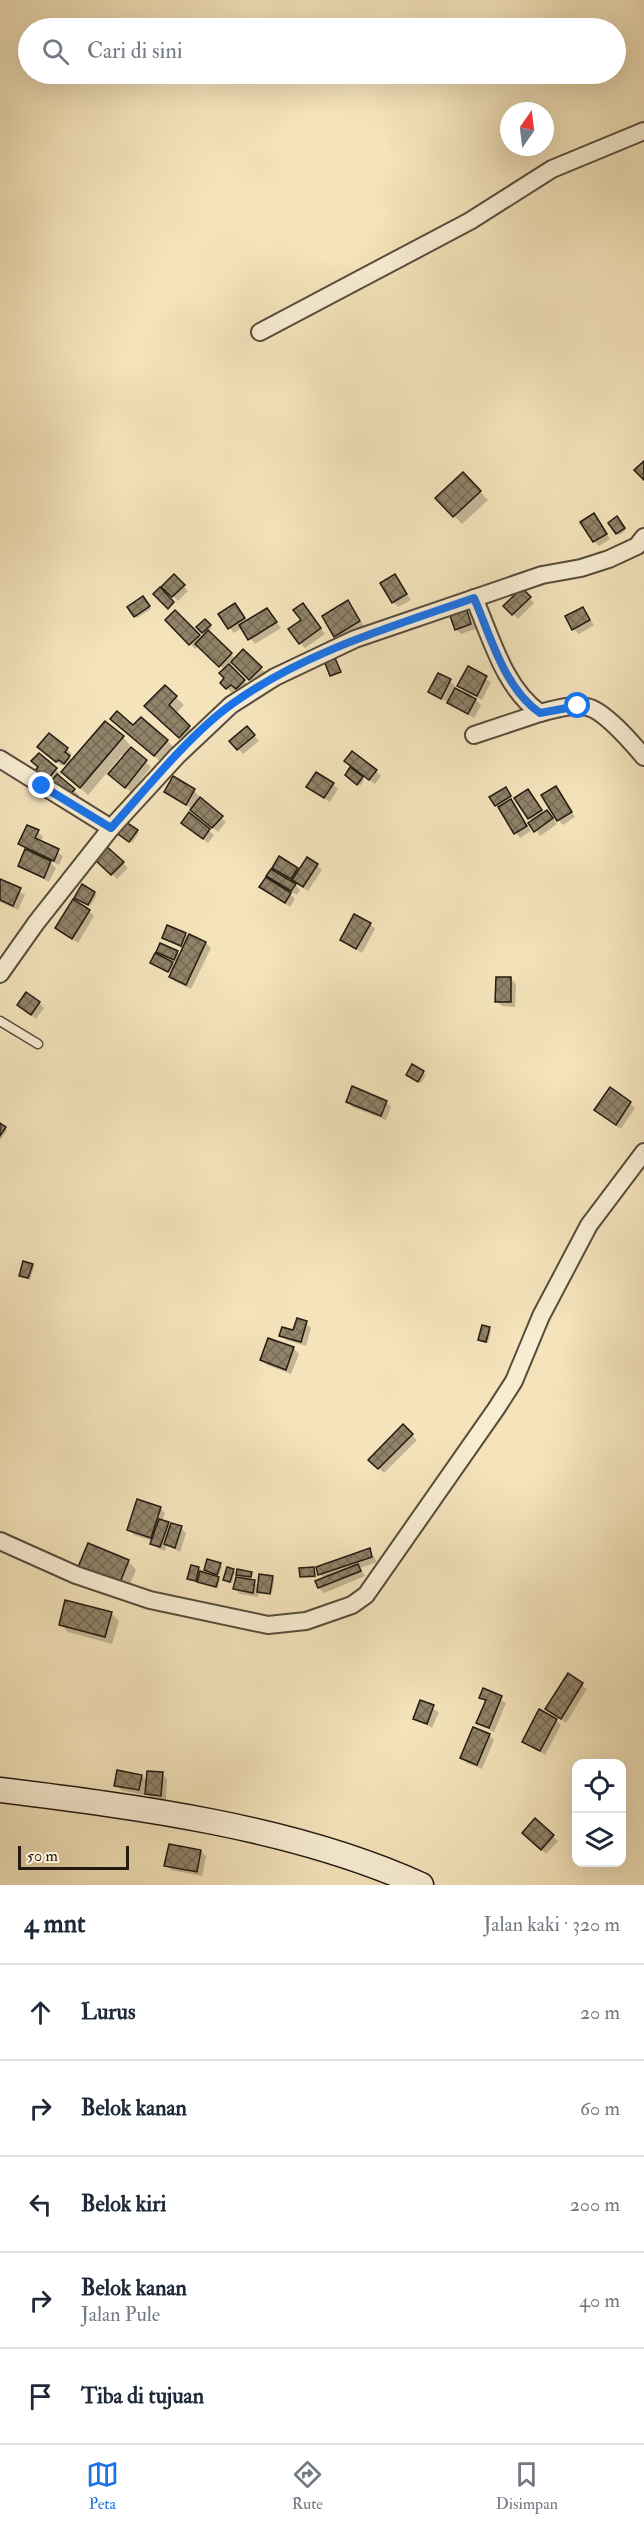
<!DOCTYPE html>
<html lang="id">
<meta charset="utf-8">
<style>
body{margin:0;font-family:"IM FELL Double Pica",serif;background:#f2f2f3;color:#1f2937}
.controls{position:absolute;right:18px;bottom:18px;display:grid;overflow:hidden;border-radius:12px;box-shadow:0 6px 24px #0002}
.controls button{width:54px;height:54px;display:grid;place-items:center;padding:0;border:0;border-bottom:2px solid #e0e1e3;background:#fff;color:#1f2937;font:30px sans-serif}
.compass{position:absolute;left:500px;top:102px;width:54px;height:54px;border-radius:50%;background:#fff;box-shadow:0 6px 24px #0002;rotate:14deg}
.scale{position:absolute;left:18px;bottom:15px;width:111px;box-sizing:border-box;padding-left:6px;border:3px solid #231a11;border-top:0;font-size:16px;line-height:21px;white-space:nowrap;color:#231a11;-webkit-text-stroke:4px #f8edd3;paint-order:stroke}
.stop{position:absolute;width:18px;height:18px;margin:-14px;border:4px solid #1a73e8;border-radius:50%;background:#fff}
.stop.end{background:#1a73e8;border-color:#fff;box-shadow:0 2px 6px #0008}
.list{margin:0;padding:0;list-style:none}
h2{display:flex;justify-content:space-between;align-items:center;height:78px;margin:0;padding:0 24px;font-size:26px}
h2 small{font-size:20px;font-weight:400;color:#747a83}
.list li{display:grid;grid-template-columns:39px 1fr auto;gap:18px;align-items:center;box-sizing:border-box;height:96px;padding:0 24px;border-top:2px solid #e0e1e3}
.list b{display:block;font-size:22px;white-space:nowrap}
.list p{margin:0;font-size:20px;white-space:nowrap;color:#747a83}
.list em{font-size:20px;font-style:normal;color:#747a83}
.icon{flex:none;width:33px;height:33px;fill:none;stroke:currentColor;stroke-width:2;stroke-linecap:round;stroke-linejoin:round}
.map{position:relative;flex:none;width:644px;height:1885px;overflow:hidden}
.search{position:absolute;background:#fff;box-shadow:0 6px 24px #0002;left:18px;right:18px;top:18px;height:66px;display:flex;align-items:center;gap:15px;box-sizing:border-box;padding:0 21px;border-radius:33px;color:#747a83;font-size:22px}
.sheet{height:558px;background:#fff}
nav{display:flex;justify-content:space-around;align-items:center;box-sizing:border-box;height:84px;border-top:2px solid #e0e1e3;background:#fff;font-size:16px;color:#747a83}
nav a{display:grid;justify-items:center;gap:3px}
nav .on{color:#1a73e8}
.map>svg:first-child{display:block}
.shadow{fill:#0003}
.building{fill:url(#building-cross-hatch);stroke:#231a11;stroke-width:1.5}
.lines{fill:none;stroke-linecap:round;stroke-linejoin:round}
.lane-casing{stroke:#574c3c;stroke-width:11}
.street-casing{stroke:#574c3c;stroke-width:20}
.secondary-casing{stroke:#231a11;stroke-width:27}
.lane{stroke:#f8edd3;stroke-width:8}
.street{stroke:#f8edd3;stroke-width:16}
.secondary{stroke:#f8edd3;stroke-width:24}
.route{stroke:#1a73e8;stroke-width:8}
</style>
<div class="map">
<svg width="644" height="1885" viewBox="0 0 644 1885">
<defs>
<pattern id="building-cross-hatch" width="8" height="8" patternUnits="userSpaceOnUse" patternTransform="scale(1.5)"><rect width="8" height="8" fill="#908369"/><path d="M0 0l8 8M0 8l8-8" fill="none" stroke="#756a55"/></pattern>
</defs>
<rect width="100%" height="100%" fill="#f4e3bb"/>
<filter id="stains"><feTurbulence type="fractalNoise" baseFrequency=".00333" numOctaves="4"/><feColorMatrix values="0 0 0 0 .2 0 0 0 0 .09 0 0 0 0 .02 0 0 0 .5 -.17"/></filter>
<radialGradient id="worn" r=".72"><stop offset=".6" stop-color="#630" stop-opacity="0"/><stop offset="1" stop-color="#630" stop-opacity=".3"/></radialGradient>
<g class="shadow">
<path d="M463 474 488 500 462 524 437 498Z"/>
<path d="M594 515 610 539 599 546 594 541Z"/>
<path d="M619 520 626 530 619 535 617 533Z"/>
<path d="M174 576 188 591 178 601 164 587Z"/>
<path d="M395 576 411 600 398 607 393 602Z"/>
<path d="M522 590 534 603 518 619 505 606Z"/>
<path d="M145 600 151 609 137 618 135 616Z"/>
<path d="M347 602 364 626 340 641 335 636Z"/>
<path d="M465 609 470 614 476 629 461 634 456 629Z"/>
<path d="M582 609 594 625 579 634 573 629Z"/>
<path d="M239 610 248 622 267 610 281 628 255 644 242 628 234 633 230 628Z"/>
<path d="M307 610 325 634 305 648 300 643 303 620Z"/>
<path d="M175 612 202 639 206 635 198 627 205 621 212 628 207 632 236 659 243 651 266 673 255 684 233 663 229 666 249 686 242 693 237 689 232 693 222 683 226 678 225 670 199 645 195 649 167 620Z"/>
<path d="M468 668 491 682 482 700 471 695 481 705 474 718 430 692 450 681 455 686 454 689 468 696 459 686Z"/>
<path d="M165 687 184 705 175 714 197 735 187 745 147 706Z"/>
<path d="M120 726 133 727 167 741 175 748 162 763Z"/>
<path d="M247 728 259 741 243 754 231 741Z"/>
<path d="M123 737 130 745 129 747 151 767 131 792 115 779 124 757 122 755 88 795 71 780 68 767 64 764 62 766 44 752 67 749 72 754 69 757 73 761Z"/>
<path d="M39 755 61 774 59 777 79 795 73 802 49 788 39 767Z"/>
<path d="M351 766 376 771 381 776 375 784Z"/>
<path d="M351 770 364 780 360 786 347 775Z"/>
<path d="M173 778 194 791 199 796 198 798 226 822 218 832 192 809 165 791Z"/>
<path d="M333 784 338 789 330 802 308 787Z"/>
<path d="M555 788 575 817 563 825 558 820Z"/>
<path d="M508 791 512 799 510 800 531 831 520 838 496 805Z"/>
<path d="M532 796 544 813 552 817 557 824 540 836 530 818Z"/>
<path d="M189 814 214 835 208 843 188 827Z"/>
<path d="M137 831 139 833 132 843 122 836Z"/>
<path d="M38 832 43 837 40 842 63 856 59 865 48 860 56 868 49 882 19 866 27 850 20 844Z"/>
<path d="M105 847 128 868 117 879 95 858Z"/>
<path d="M280 858 300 872 317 865 322 870 308 891 291 880 300 890 297 895 286 890 295 899 290 907 261 887 277 885 268 876 284 877 274 867Z"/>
<path d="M0 881 25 895 18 910 0 902Z"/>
<path d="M82 886 97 895 90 906 78 899Z"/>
<path d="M89 911 94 916 78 943 57 928Z"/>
<path d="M370 924 375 929 362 953 342 939Z"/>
<path d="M168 927 206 943 211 948 191 989 176 982 170 977 172 973 154 965 172 963 175 966 177 962 157 952H177L180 956 183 949 164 938Z"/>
<path d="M511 979 516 984 515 1007 502 1006 497 1001Z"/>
<path d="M39 1003 44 1008 36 1019 19 1005Z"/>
<path d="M413 1066 426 1075 421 1083 410 1076Z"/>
<path d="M610 1089 635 1108 621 1129 601 1115Z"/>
<path d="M347 1101 386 1102 391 1107 386 1120 352 1107Z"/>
<path d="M0 1125 7 1130 0 1140Z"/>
<path d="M32 1265 34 1267 30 1280 23 1277 20 1275Z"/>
<path d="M306 1323 311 1328 306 1346 286 1340 281 1335 294 1332Z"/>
<path d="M489 1329 491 1331 488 1343 482 1342 480 1339Z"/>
<path d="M269 1339 294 1349 299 1354 291 1374 267 1365 261 1360Z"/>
<path d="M403 1426 417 1440 384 1473 370 1460Z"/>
<path d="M160 1508 165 1513 162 1522 171 1527 181 1528 186 1533 180 1552 167 1545 165 1551 157 1548 153 1541 134 1535 129 1530Z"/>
<path d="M89 1545 129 1562 136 1570 127 1591Z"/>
<path d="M369 1550 377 1562 360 1568 365 1576 324 1593 319 1588 317 1582 324 1579 320 1574Z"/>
<path d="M220 1565 222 1567 219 1576 206 1570Z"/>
<path d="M199 1568 200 1573 215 1576 220 1580 218 1588 189 1578Z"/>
<path d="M313 1569 316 1578 301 1577Z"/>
<path d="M233 1570 235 1572 232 1583 227 1582 225 1580Z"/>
<path d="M251 1573 252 1581 259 1586 272 1577 274 1579 272 1593 259 1591 258 1597 240 1594 235 1589 243 1580 238 1574Z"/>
<path d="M111 1613 119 1621 112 1644 68 1632 60 1624Z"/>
<path d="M568 1675 587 1689 566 1723 547 1709Z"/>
<path d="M484 1690 506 1703 494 1732 478 1723 486 1703 481 1697Z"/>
<path d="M420 1702 439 1712 432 1728 414 1718Z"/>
<path d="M556 1720 561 1725 545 1755 524 1741Z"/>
<path d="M489 1735 494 1740 482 1769 467 1763 462 1758Z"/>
<path d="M162 1774 167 1779 166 1800 152 1799 145 1792 144 1795 121 1790 116 1785 142 1776 148 1782Z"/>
<path d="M535 1821 558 1841 546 1854 524 1833Z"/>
<path d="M201 1851 206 1856 202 1876 171 1870 166 1865Z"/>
</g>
<g class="building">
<path d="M644 461V480L634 470Z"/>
<path d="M463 472 481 491 453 517 435 498Z"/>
<path d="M594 513 607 534 593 542 580 522Z"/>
<path d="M617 516 625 528 616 534 608 523Z"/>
<path d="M174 574 185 585 172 597 161 587Z"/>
<path d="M395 574 407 594 392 603 380 583Z"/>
<path d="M160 587 174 602 168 609 153 594Z"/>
<path d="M522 588 531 597 512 615 503 606Z"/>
<path d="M143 596 150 606 134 617 127 607Z"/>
<path d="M348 600 360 621 334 637 322 616Z"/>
<path d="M235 603 245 618 228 629 218 614Z"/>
<path d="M303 603 321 628 299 644 288 629 301 620 293 610Z"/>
<path d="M466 607 471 624 455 630 449 613Z"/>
<path d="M583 607 590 620 572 630 565 616Z"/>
<path d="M267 608 277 622 248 640 239 625Z"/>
<path d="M175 610 200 635 189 645 165 620Z"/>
<path d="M205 619 211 625 202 633 196 627Z"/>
<path d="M208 630 232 653 219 667 195 644Z"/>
<path d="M243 649 262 667 249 680 231 662Z"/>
<path d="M335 658 341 672 330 676 325 663Z"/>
<path d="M229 664 245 680 236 689 231 685 226 689 220 683 224 678 219 673Z"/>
<path d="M468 666 487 676 477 696 457 686Z"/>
<path d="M438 673 451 679 441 699 428 692Z"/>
<path d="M165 685 177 696 169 705 190 726 179 738 144 706Z"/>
<path d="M455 688 476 699 468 714 447 703Z"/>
<path d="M117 711 133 725 141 717 168 740 154 756 110 719Z"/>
<path d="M105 721 124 736 80 788 61 772Z"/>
<path d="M247 726 255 735 237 750 229 741Z"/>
<path d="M49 733 68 748 65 752 70 756 64 764 59 760 56 762 37 747Z"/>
<path d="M131 747 147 760 125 788 108 774Z"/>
<path d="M352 751 377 770 369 780 344 761Z"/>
<path d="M39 753 57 768 44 784 32 774 38 767 31 761Z"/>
<path d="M350 767 363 777 357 785 345 775Z"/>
<path d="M316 772 334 783 324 798 306 787Z"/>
<path d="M57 774 75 789 67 798 49 784Z"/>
<path d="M173 776 195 789 186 805 164 792Z"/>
<path d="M556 786 572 812 557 821 541 795Z"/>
<path d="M506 787 511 796 495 806 489 797Z"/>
<path d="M528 789 542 810 528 819 514 798Z"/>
<path d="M200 797 223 816 212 828 190 810Z"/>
<path d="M511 799 527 826 514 834 498 807Z"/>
<path d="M547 810 553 818 534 832 528 823Z"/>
<path d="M189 812 210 829 203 839 181 823Z"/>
<path d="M126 822 138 830 129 842 118 834Z"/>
<path d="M27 825 39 830 35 838 59 849 54 861 18 844Z"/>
<path d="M105 845 124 862 111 875 93 858Z"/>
<path d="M25 849 51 861 44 878 18 866Z"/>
<path d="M279 856 298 868 291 879 272 868Z"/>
<path d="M307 857 318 864 303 887 292 880Z"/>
<path d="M271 869 296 884 291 891 266 876Z"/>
<path d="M266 877 291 893 285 903 259 887Z"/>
<path d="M0 879 21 888 13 906 0 900Z"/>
<path d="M82 884 95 892 88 905 74 898Z"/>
<path d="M73 899 90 910 72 939 55 928Z"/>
<path d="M354 914 371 923 356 949 340 940Z"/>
<path d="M167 925 186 933 181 946 162 938Z"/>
<path d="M189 934 206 942 186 985 169 977Z"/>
<path d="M160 943 178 951 174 960 156 952Z"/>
<path d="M155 953 173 962 168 972 150 963Z"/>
<path d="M496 977H511V1002H495Z"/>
<path d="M26 992 40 1002 31 1015 17 1005Z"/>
<path d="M412 1064 424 1071 418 1082 406 1075Z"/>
<path d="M352 1086 387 1101 381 1116 346 1102Z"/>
<path d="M610 1087 631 1102 616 1125 594 1110Z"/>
<path d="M0 1123 6 1127 0 1136Z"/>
<path d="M23 1261 33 1264 28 1278 19 1276Z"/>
<path d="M297 1318 307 1321 301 1342 279 1336 282 1327 293 1330Z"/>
<path d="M482 1325 490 1327 486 1342 478 1340Z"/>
<path d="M268 1338 294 1347 286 1370 260 1360Z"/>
<path d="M403 1424 413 1434 378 1469 368 1460Z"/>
<path d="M137 1499 161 1507 151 1538 127 1530Z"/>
<path d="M159 1519 169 1522 160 1547 150 1544Z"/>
<path d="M171 1523 182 1526 175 1548 164 1544Z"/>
<path d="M88 1543 129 1560 119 1585 78 1567Z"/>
<path d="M370 1548 372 1557 318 1575 316 1567Z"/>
<path d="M207 1559 221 1563 217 1575 204 1570Z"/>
<path d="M358 1564 361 1571 318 1588 315 1581Z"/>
<path d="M191 1565 199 1567 196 1581 187 1579Z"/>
<path d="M227 1567 234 1569 230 1582 223 1580Z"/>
<path d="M314 1567 315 1576 300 1577 299 1568Z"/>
<path d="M237 1569 252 1572 251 1577 236 1575Z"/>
<path d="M200 1571 219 1577 216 1587 197 1582Z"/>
<path d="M259 1574 273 1576 270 1594 257 1592Z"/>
<path d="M236 1577 255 1580 253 1593 233 1589Z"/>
<path d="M65 1600 112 1612 105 1637 59 1625Z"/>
<path d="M568 1673 583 1683 561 1719 545 1709Z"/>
<path d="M483 1688 502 1696 489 1728 476 1723 486 1700 479 1698Z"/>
<path d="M420 1700 434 1705 427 1724 413 1719Z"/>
<path d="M539 1709 557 1719 540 1751 522 1742Z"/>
<path d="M473 1727 490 1734 477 1765 460 1758Z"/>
<path d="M117 1770 142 1775 139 1790 114 1786Z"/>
<path d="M147 1771 163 1772 161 1796 145 1794Z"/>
<path d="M535 1818 554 1835 541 1850 522 1833Z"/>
<path d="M169 1844 201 1850 197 1872 164 1866Z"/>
</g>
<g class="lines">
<g class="lane-casing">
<path id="lane" d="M0 1021 38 1044"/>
</g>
<g class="street-casing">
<g id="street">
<path d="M260 332 470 221 552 169 644 131"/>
<path d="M474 598C491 637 504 688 540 713 555 709 571 704 587 707 604 710 632 743 644 757"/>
<path d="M474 735 540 713"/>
<path d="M0 759 111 828"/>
<path d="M0 974 36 923 111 828 177 756 231 705 275 677 355 639 542 575 581 568 609 559 637 546 644 537"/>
<path d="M0 1541 76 1575 150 1600 268 1625 306 1621 352 1605 366 1595 496 1409 514 1381 541 1316 589 1225 644 1152"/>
</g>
</g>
<g class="secondary-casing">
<path id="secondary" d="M0 1790C138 1807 294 1827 421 1885"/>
</g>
<use href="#lane" class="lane"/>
<use href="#street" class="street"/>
<use href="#secondary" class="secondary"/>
</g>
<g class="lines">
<path class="route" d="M42 786 111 828C146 789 190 734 232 704 304 652 391 627 474 598 491 637 504 688 540 713L578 706"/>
</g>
<rect width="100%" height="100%" filter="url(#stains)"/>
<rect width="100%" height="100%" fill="url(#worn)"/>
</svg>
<div class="controls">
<button><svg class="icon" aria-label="locate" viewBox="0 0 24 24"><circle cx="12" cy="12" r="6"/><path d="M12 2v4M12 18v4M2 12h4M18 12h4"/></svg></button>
<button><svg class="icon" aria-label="layers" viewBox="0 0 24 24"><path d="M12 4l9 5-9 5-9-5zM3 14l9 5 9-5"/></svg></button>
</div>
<svg class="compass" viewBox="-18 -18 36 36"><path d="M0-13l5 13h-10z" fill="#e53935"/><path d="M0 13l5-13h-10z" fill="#747a83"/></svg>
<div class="scale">50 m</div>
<div class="stop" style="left:578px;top:706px"></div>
<div class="stop end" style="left:42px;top:786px"></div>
<div class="search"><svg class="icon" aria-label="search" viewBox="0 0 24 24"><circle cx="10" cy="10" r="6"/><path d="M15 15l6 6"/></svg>Cari di sini</div>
</div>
<section class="sheet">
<h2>4 mnt<small>Jalan kaki · 320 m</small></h2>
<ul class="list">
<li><svg class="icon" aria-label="ahead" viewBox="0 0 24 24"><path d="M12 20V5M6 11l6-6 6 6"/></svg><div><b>Lurus</b></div><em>20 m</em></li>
<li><svg class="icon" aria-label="right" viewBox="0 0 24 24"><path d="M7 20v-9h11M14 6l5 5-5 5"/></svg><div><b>Belok kanan</b></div><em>60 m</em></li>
<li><svg class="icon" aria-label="left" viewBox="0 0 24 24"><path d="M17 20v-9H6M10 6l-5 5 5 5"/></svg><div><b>Belok kiri</b></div><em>200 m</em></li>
<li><svg class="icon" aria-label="right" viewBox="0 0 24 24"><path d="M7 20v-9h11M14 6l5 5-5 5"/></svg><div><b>Belok kanan</b><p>Jalan Pule</p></div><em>40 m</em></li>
<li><svg class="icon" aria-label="arrive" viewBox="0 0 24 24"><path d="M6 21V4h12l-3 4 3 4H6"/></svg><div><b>Tiba di tujuan</b></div></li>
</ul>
</section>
<nav>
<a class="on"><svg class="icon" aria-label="map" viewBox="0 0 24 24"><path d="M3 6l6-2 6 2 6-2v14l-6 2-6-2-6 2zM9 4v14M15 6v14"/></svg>Peta</a>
<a><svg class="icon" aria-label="directions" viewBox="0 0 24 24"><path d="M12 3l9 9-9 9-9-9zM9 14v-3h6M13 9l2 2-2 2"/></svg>Rute</a>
<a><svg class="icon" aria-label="saved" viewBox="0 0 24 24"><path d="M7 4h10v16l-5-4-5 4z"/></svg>Disimpan</a>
</nav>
